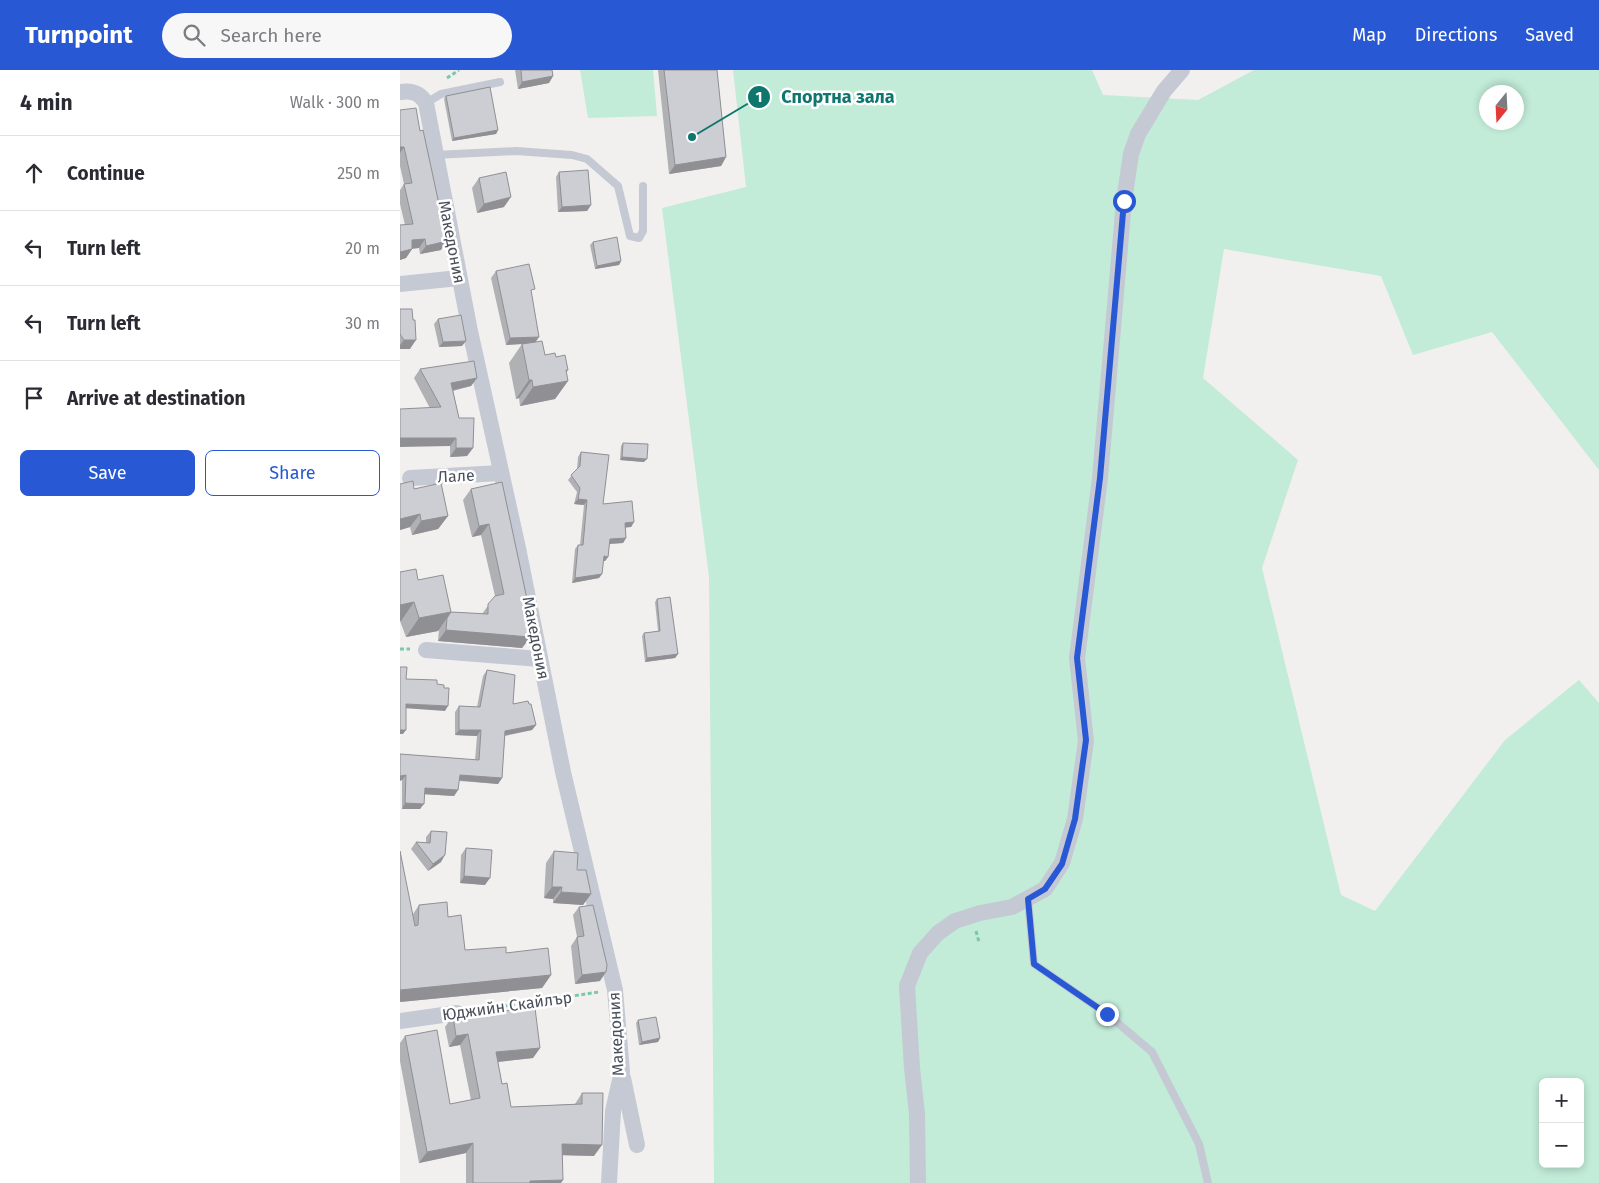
<!DOCTYPE html>
<meta charset="utf-8">
<style>
body{margin:0;font-family:"Fira Sans",sans-serif;background:#f7f7f7;color:#2b2b33}
.controls{position:absolute;right:15px;bottom:15px;display:grid;overflow:hidden;border-radius:8px;box-shadow:0 2px 8px #0003}
.controls button{width:45px;height:45px;display:grid;place-items:center;padding:0;border:0;border-bottom:1px solid #e1e1e2;background:#fff;color:#2b2b33;font:25px sans-serif}
.compass{position:absolute;left:1079px;top:15px;width:45px;height:45px;border-radius:50%;background:#fff;box-shadow:0 2px 8px #0003;rotate:198deg}
.stop{position:absolute;width:15px;height:15px;margin:-11px;border:4px solid #2858d3;border-radius:50%;background:#fff}
.stop.end{background:#2858d3;border-color:#fff;box-shadow:0 1px 5px #0008}
.list{margin:0;padding:0;list-style:none}
h2{display:flex;justify-content:space-between;align-items:center;height:65px;margin:0;padding:0 20px;font-size:21px}
h2 small{font-size:16px;font-weight:400;color:#7c7c81}
.list li{display:grid;grid-template-columns:32px 1fr auto;gap:15px;align-items:center;box-sizing:border-box;height:75px;padding:0 20px;border-top:1px solid #e1e1e2}
.list b{display:block;font-size:19px;white-space:nowrap}
.list em{font-size:16px;font-style:normal;color:#7c7c81}
.actions{display:flex;gap:10px;padding:15px 20px}
.actions a{flex:1;padding:11px 0;border:1px solid #2858d3;border-radius:8px;text-align:center;font-size:18px;color:#2858d3}
.actions .main{background:#2858d3;color:#fff}
.icon{flex:none;width:28px;height:28px;fill:none;stroke:currentColor;stroke-width:2;stroke-linecap:round;stroke-linejoin:round}
.map{position:relative;flex:none;width:1199px;height:1113px;overflow:hidden}
header{display:flex;align-items:center;gap:30px;box-sizing:border-box;height:70px;padding:0 25px;background:#2858d3;color:#fff}
header strong{font-size:24px}
nav{display:flex;gap:28px;margin-inline-start:auto;font-size:18px}
.search{width:350px;height:45px;background:#f7f7f7;display:flex;align-items:center;gap:12px;box-sizing:border-box;padding:0 18px;border-radius:28px;color:#7c7c81;font-size:19px}
main{display:flex}
aside{flex:1;background:#fff}
.map>svg:first-child{display:block}
.green{fill:#c2ebd8;fill-rule:evenodd}
.lines{fill:none;stroke-linecap:round;stroke-linejoin:round}
.path{stroke:#7cc7ae;stroke-width:3;stroke-dasharray:4 2.5;stroke-linecap:butt}
.service{stroke:#c4c9d3;stroke-width:8}
.minor{stroke:#c4c9d3;stroke-width:16}
.wall{fill:#b0b1b5}
.shaded-wall{fill:#909094}
.building{fill:#cdced3;stroke:#909094}
.route{stroke:#2858d3;stroke-width:6}
.labels{text-anchor:middle;dominant-baseline:central;stroke-width:5;stroke-linejoin:round;paint-order:stroke}
.street-label{font-size:16px;fill:#49505b;stroke:#fff}
.leader{fill:none;stroke:#0f766e;stroke-width:2}
.callout-dot{fill:#0f766e;stroke:#fff;stroke-width:2}
.mark-label{font-size:15px;text-anchor:middle;font-weight:bold;fill:#fff}
.callout-label{font-size:18px;text-anchor:middle;font-weight:bold;fill:#0f766e;stroke:#fff;stroke-width:5;stroke-linejoin:round;paint-order:stroke}
</style>
<header>
<strong>Turnpoint</strong>
<div class="search"><svg class="icon" aria-label="search" viewBox="0 0 24 24"><circle cx="10" cy="10" r="6"/><path d="M15 15l6 6"/></svg>Search here</div>
<nav><a>Map</a><a>Directions</a><a>Saved</a></nav>
</header>
<main>
<aside>
<h2>4 min<small>Walk · 300 m</small></h2>
<ul class="list">
<li><svg class="icon" aria-label="ahead" viewBox="0 0 24 24"><path d="M12 20V5M6 11l6-6 6 6"/></svg><div><b>Continue</b></div><em>250 m</em></li>
<li><svg class="icon" aria-label="left" viewBox="0 0 24 24"><path d="M17 20v-9H6M10 6l-5 5 5 5"/></svg><div><b>Turn left</b></div><em>20 m</em></li>
<li><svg class="icon" aria-label="left" viewBox="0 0 24 24"><path d="M17 20v-9H6M10 6l-5 5 5 5"/></svg><div><b>Turn left</b></div><em>30 m</em></li>
<li><svg class="icon" aria-label="arrive" viewBox="0 0 24 24"><path d="M6 21V4h12l-3 4 3 4H6"/></svg><div><b>Arrive at destination</b></div></li>
</ul>
<div class="actions"><a class="main">Save</a><a>Share</a></div>
</aside>
<div class="map">
<svg width="1199" height="1113" viewBox="0 0 1199 1113">
<rect width="100%" height="100%" fill="#f2f0ef"/>
<g class="green">
<path d="M180 0H253L257 46 188 48Z"/>
<path d="M333 0H692L703 25 798 30 854 0H1199V400L1092 262 1013 285 981 206 824 179 803 308 898 390 862 498 941 825 975 841 1105 670 1179 610 1199 633V1113H314L309 507 262 138 346 117ZM1086 22H1116V52H1086ZM1143 1012H1180V1094H1143Z"/>
</g>
<g class="lines">
<g class="path">
<path d="M47 8 59 0"/>
<path d="M0 579H10"/>
<path d="M576 861 579 872"/>
<path d="M72 941 199 922"/>
</g>
<g class="service">
<path d="M26 33 41 24 100 12"/>
<path d="M35 85 116 81 172 85 187 89 218 116 230 166 239 168 243 161V116"/>
<path d="M628 829 634 894 707 944 752 982 799 1074 808 1113"/>
</g>
<g class="minor">
<path d="M0 22C12 20 20 23 26 33L70 261 118 478 163 702 215 920 222 1001 213 1041 209 1113"/>
<path d="M0 214 59 208"/>
<path d="M10 408 101 403"/>
<path d="M26 580 140 589"/>
<path d="M0 951 57 943"/>
<path d="M223 1008 237 1075"/>
<path d="M518 1113 517 1044 512 998 507 916 520 883 538 863 555 851 580 843 612 837 645 819 662 793 675 749 686 671 677 588 700 408 724 131 731 84 738 64 764 21 782 0"/>
</g>
</g>
<g class="wall">
<path d="M115 0H152L153 6 149 13 118 19Z"/>
<path d="M258 0H317L326 87 321 96 269 104Z"/>
<path d="M46 26 98 60 96 64 52 71 44 29Z"/>
<path d="M0 40 20 61 41 180 20 184 19 178 12 179 6 188 0 190V155H5L0 134V120L4 114 0 96Z"/>
<path d="M159 102 191 135 187 141 158 142 156 107Z"/>
<path d="M79 108 104 137 77 143 72 118Z"/>
<path d="M193 172 221 191 219 195 195 199 190 175Z"/>
<path d="M96 201 131 224 136 272 145 285 156 287 166 302 168 311 155 329 120 336 119 328 116 329 109 293 122 274H124L106 275 91 208Z"/>
<path d="M0 239 10 279H0Z"/>
<path d="M38 249 62 276 39 277 34 254Z"/>
<path d="M20 299 77 308 71 316 53 321 59 348 73 378 67 386 50 387V376L14 308Z"/>
<path d="M223 373 244 392 220 390 221 376Z"/>
<path d="M181 382 203 434 234 452 231 457H226V468L223 473 209 474 208 487 205 491H203L202 504 199 508 172 513 175 479 178 475H180L184 435 174 434 177 422 168 410 177 399 178 387Z"/>
<path d="M102 412 127 572 122 578 38 571 39 559 38 561 6 567 0 551V502L18 510 51 542 82 544 95 526 81 465 72 467 63 430 71 419Z"/>
<path d="M0 414 14 419 48 446 38 459 12 465 10 457 0 460Z"/>
<path d="M257 529 278 584 275 588 245 592 242 566 244 563 258 561 255 532Z"/>
<path d="M87 600 113 634 136 655 132 660 105 666 102 708 98 714 59 711 58 720 54 726 24 724 20 739H2V710L0 684 75 690 77 666 55 665V642L59 636 77 637 83 606Z"/>
<path d="M31 761 41 792 28 801 11 779 16 772 26 773V767Z"/>
<path d="M66 778 85 815 60 813 61 785Z"/>
<path d="M154 781 177 800 191 824 183 835 153 833V829L144 828 146 793Z"/>
<path d="M19 835 48 847 65 880 106 883 151 905 142 918 0 932 13 844Z"/>
<path d="M179 837 200 911 175 914 171 876 177 867 173 845Z"/>
<path d="M53 946 140 978 133 988 98 992 102 1014 111 1037 175 1034 182 1023 194 1086 162 1085 161 1113H66V1083L19 1093 0 991V973L5 966 50 1034 71 1030 60 975 49 977 45 957Z"/>
<path d="M238 950 260 968 258 972 239 975 236 953Z"/>
</g>
<g class="shaded-wall">
<path d="M153 6 149 13 118 19 122 12Z"/>
<path d="M98 60 96 64 52 71 54 68Z"/>
<path d="M0 77H4L0 83Z"/>
<path d="M326 87 321 96 269 104 275 95Z"/>
<path d="M111 127 104 137 77 143 84 134Z"/>
<path d="M191 135 187 141 158 142 162 137Z"/>
<path d="M25 169 19 178 6 179 12 170Z"/>
<path d="M47 171 41 180 20 184 26 176Z"/>
<path d="M12 179 6 188 0 190V182Z"/>
<path d="M221 191 219 195 195 199 197 196Z"/>
<path d="M139 267 135 273 106 275 110 268Z"/>
<path d="M4 270H16L10 279H0V275Z"/>
<path d="M66 271 62 276 39 277 43 272Z"/>
<path d="M166 300H168L159 312 168 311 155 329 120 336 133 317Z"/>
<path d="M77 308 71 316 45 322 51 313Z"/>
<path d="M129 310H132L119 328 116 329Z"/>
<path d="M0 368H56L50 376 0 377Z"/>
<path d="M56 378H73L67 386 50 387Z"/>
<path d="M222 387 247 389 244 392 220 390Z"/>
<path d="M178 429 187 430 184 435 174 434Z"/>
<path d="M20 444 10 457 0 460V449Z"/>
<path d="M48 446 38 459 12 465 21 451Z"/>
<path d="M234 452 231 457 222 458 225 453Z"/>
<path d="M89 454 81 465 72 467 79 456Z"/>
<path d="M226 468 223 473 207 474 210 469Z"/>
<path d="M204 486 208 487 205 491H200Z"/>
<path d="M202 504 199 508 172 513 175 508Z"/>
<path d="M14 532 1 551H0V535Z"/>
<path d="M51 542 38 561 6 567 19 548Z"/>
<path d="M46 560 134 562 122 578 38 571Z"/>
<path d="M278 584 275 588 245 592 247 588Z"/>
<path d="M6 634 48 636 45 641 3 638Z"/>
<path d="M136 655 132 660 101 666 105 661Z"/>
<path d="M0 660H6L3 664H0Z"/>
<path d="M59 660H81L77 666 55 665Z"/>
<path d="M6 705 2 710 0 711V706Z"/>
<path d="M60 705 102 708 98 714 56 710Z"/>
<path d="M25 718 58 720 54 726 21 724Z"/>
<path d="M5 733 24 734 20 739H2Z"/>
<path d="M45 785 41 792 28 801 33 794Z"/>
<path d="M64 806 90 808 85 815 60 813Z"/>
<path d="M152 817H162L153 829 144 828Z"/>
<path d="M161 822 191 824 183 835 153 833Z"/>
<path d="M206 902 200 911 175 914 182 905Z"/>
<path d="M151 905 142 918 0 932V920Z"/>
<path d="M68 964 60 975 49 977 56 966Z"/>
<path d="M260 968 258 972 239 975 242 972Z"/>
<path d="M140 978 133 988 88 993 96 982Z"/>
<path d="M73 1073 66 1083 19 1093 27 1082Z"/>
<path d="M162 1074 202 1075 194 1086 155 1085Z"/>
<path d="M163 1110 161 1113H129L130 1111Z"/>
</g>
<g class="building">
<path d="M121 0H152L153 6 122 12Z"/>
<path d="M264 0H317L326 87 275 95Z"/>
<path d="M90 17 98 60 54 68 46 26Z"/>
<path d="M16 38 20 61 23 60 47 171 26 176 25 169 12 170V179L0 182V155L13 154 4 114 12 113 4 77H0V40Z"/>
<path d="M188 100 191 135 162 137 159 102Z"/>
<path d="M106 102 111 127 84 134 79 108Z"/>
<path d="M217 167 221 191 197 196 193 172Z"/>
<path d="M129 194 135 219 131 220 139 267 110 268 96 201Z"/>
<path d="M0 239H12L13 250H15L16 270H4L0 264Z"/>
<path d="M61 245 66 271 43 272 38 249Z"/>
<path d="M142 271 145 285 155 283 156 287 165 285 168 300H166L168 311 133 317 132 310H129L122 274Z"/>
<path d="M74 291 77 308 51 313 59 348H74L73 378H56V368H0V339L41 337 20 299Z"/>
<path d="M223 373 248 374 247 389 222 387Z"/>
<path d="M181 382 209 385 203 434 232 431 234 452 225 453 226 468 210 469 208 487 204 486 202 504 175 508 178 475H183L187 430 178 429 180 418 171 405 180 396Z"/>
<path d="M13 411 14 419 41 413 48 446 21 451 20 444 0 449V414Z"/>
<path d="M102 412 134 562 130 567 46 560 47 548 51 542 88 544V534L95 526 104 524 89 454 79 456 71 419Z"/>
<path d="M16 499 18 510 43 505 51 542 19 548 14 532 0 535V502Z"/>
<path d="M270 527 278 584 247 588 244 563 260 561 257 529Z"/>
<path d="M0 597H7L6 609 37 610V614L44 615V618H49L48 636 6 634V660H0Z"/>
<path d="M87 600 115 605 113 634 128 631 129 634H131L136 655 105 661 102 708 60 705 58 720 25 718 24 734 5 733 6 705 0 706V684L79 690 81 660H59V636L80 637Z"/>
<path d="M31 761 47 762 45 785 33 794 16 772 30 773Z"/>
<path d="M66 778 92 780 90 808 64 806Z"/>
<path d="M0 781 15 856 18 855 19 835 47 832 48 847 61 845 65 880 106 877V883L148 878 151 905 0 920Z"/>
<path d="M154 781 178 783 177 800H186L191 824 161 822 162 817H152Z"/>
<path d="M193 835 207 895 206 902 182 905 177 867 184 866 179 837Z"/>
<path d="M135 938 140 978 96 982 102 1014 107 1013 111 1037 182 1034V1023H203L202 1075 162 1074 163 1110 130 1111V1113H73V1073L27 1082 5 966 37 960 50 1034 80 1028 68 964 56 966 53 946Z"/>
<path d="M256 947 260 968 242 972 238 950Z"/>
</g>
<g class="lines">
<path class="route" d="M707 944 634 894 628 829 645 819 662 794 675 749 686 670 677 588 700 408 724 131"/>
</g>
<g class="labels">
<g class="street-label">
<text transform="translate(52 172) rotate(79)">Македония</text>
<text transform="translate(56 406) rotate(-3)">Лале</text>
<text transform="translate(136 568) rotate(79)">Македония</text>
<text transform="translate(107 936) rotate(-8)">Юджийн Скайлър</text>
<text transform="translate(216 964) rotate(-93)">Македония</text>
</g>
</g>
<path class="leader" d="M292 67L359 27"/>
<g class="callout-dot">
<circle cx="292" cy="67" r="5"/>
<circle cx="359" cy="27" r="12"/>
</g>
<g class="mark-label">
<text x="359" y="32">1</text>
</g>
<g class="callout-label">
<text x="438" y="33">Спортна зала</text>
</g>
</svg>
<div class="controls">
<button>+</button>
<button>−</button>
</div>
<svg class="compass" viewBox="-18 -18 36 36"><path d="M0-13l5 13h-10z" fill="#e53935"/><path d="M0 13l5-13h-10z" fill="#7c7c81"/></svg>
<div class="stop" style="left:724px;top:131px"></div>
<div class="stop end" style="left:707px;top:944px"></div>
</div>
</main>
